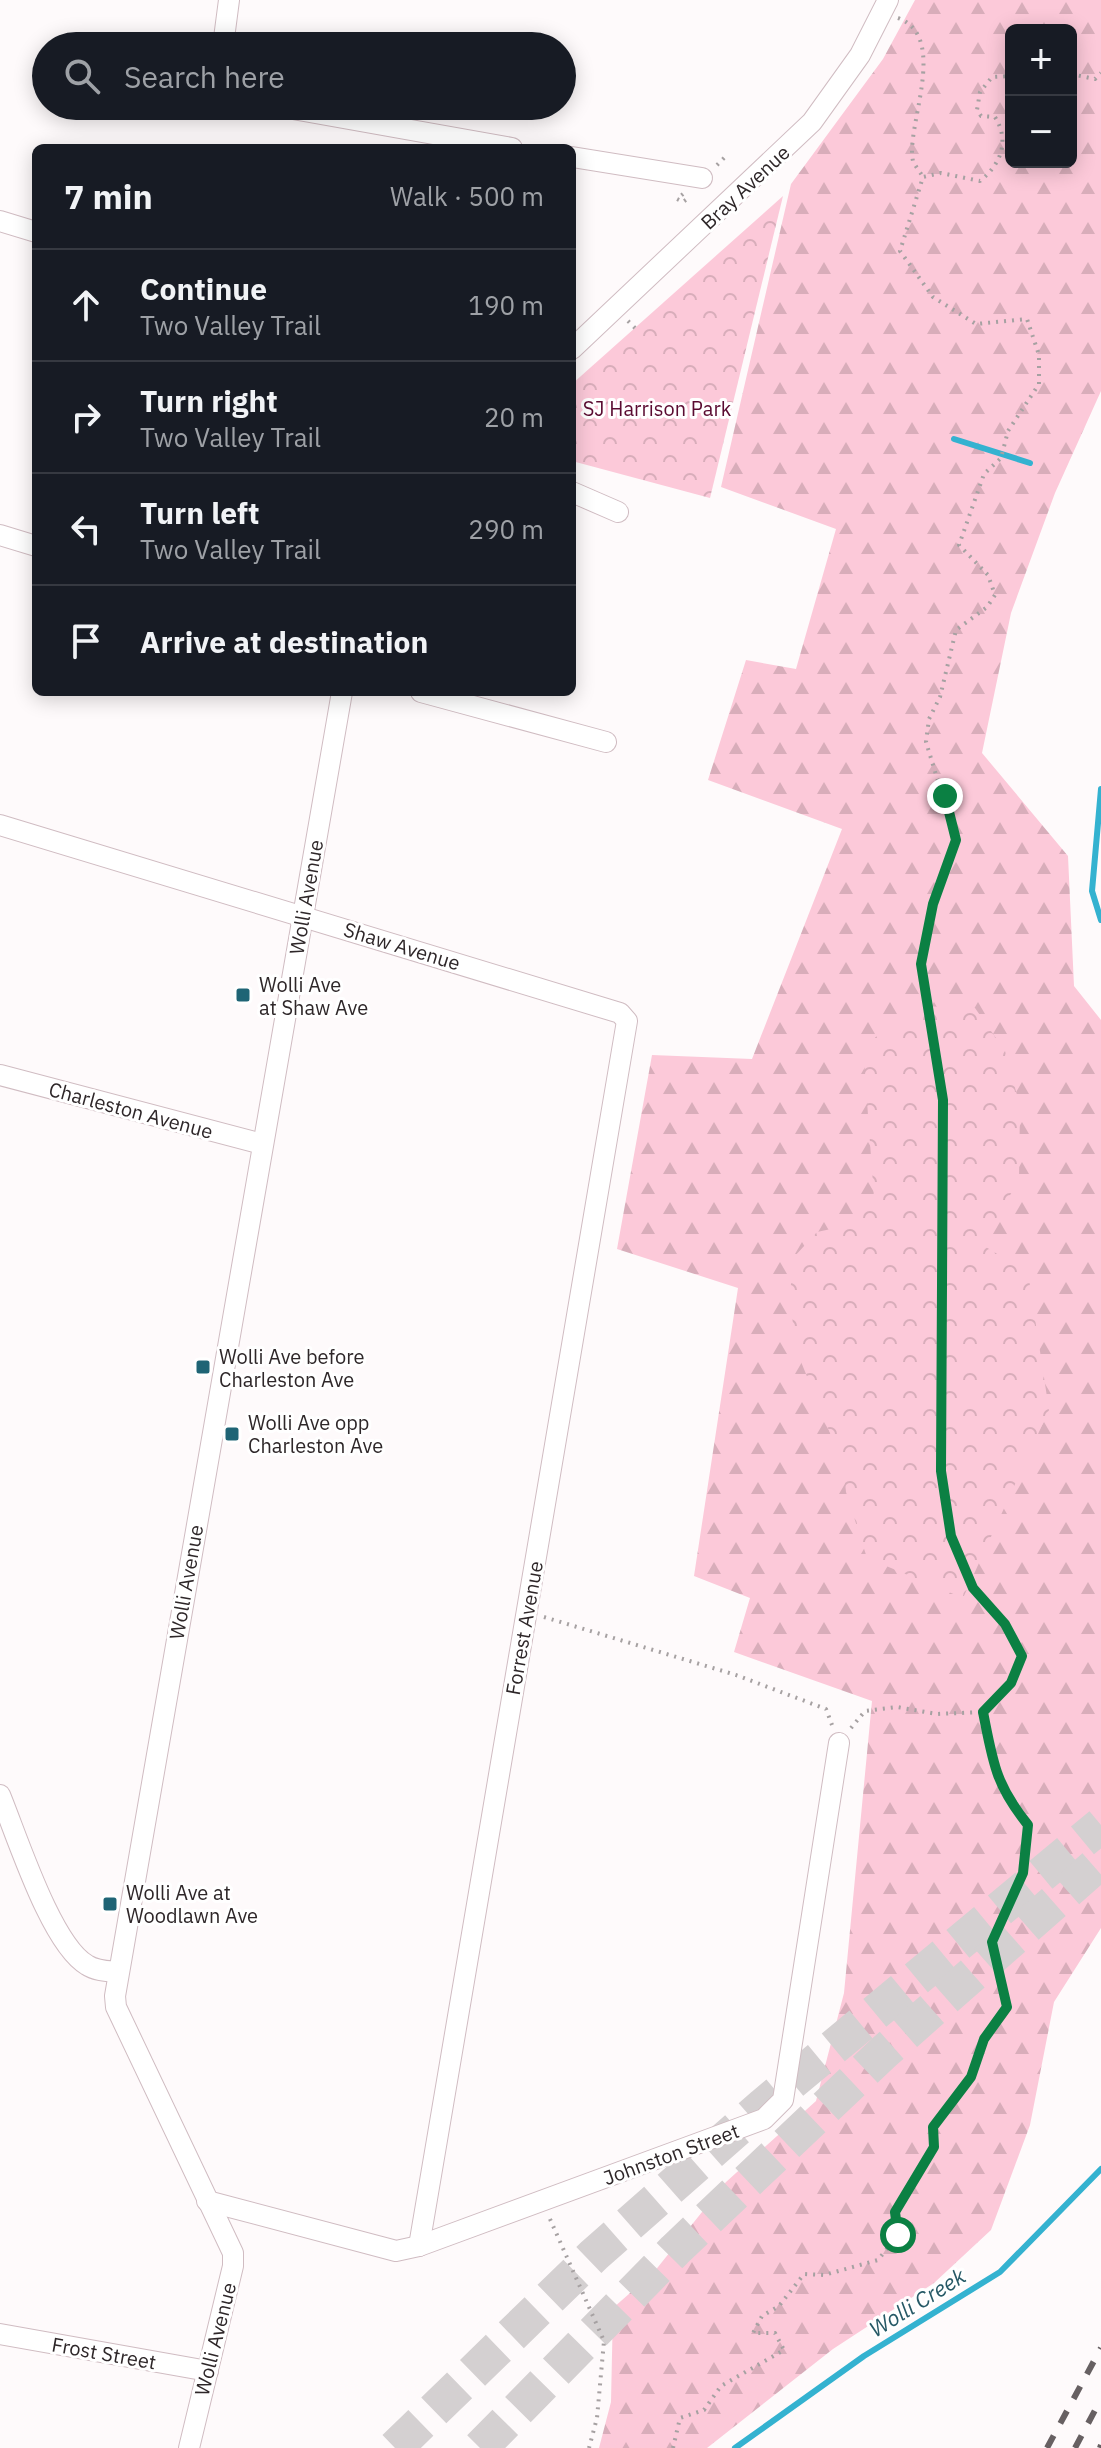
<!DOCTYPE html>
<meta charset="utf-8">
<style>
body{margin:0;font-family:"IBM Plex Sans",sans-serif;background:#242831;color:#f1f3f6}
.controls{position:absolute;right:24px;top:24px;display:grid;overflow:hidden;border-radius:12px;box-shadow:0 4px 20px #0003}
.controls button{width:72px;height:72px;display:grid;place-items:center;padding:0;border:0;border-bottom:2px solid #363941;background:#171b24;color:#f1f3f6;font:40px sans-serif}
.stop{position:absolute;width:24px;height:24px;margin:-18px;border:6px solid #0b8043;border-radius:50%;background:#fff}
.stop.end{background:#0b8043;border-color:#fff;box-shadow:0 2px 8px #0008}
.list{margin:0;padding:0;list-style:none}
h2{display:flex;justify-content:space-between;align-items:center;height:104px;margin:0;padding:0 32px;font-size:34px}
h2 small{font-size:26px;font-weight:400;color:#9ea1a6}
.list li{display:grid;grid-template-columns:52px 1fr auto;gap:24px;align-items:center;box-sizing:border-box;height:112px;padding:0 32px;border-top:2px solid #363941}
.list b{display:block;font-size:30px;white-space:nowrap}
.list p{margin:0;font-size:26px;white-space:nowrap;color:#9ea1a6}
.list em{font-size:26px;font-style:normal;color:#9ea1a6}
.icon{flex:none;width:44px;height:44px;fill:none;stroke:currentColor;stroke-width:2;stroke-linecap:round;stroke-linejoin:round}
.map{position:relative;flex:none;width:1101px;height:2448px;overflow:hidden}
.search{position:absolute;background:#171b24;box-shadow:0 4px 20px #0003;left:32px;top:32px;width:544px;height:88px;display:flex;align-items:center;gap:20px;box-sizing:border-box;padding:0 28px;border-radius:44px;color:#9ea1a6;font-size:30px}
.panel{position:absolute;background:#171b24;box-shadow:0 4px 20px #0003;left:32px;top:144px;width:544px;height:552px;border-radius:12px}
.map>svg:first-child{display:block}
.forest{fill:url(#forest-firs);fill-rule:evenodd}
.park{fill:url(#park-crowns)}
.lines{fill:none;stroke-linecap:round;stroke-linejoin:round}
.stream{stroke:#34b2d0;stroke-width:6}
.motorway-tunnel{stroke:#d4d0d1;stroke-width:36;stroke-dasharray:36 18;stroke-linecap:butt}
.minor-casing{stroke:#d0bcc2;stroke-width:22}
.path{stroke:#a6a1a2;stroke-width:4;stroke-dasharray:2 6;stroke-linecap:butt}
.minor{stroke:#fff;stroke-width:20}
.rail{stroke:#676062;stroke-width:6;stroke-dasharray:14 14;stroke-linecap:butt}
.route{stroke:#0b8043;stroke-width:10}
.poi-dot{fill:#1f6475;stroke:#fff;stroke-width:3}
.labels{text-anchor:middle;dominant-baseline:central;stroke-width:6;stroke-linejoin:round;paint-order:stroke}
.street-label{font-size:20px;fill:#2e2729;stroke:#fff}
.park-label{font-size:20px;fill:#5a0b31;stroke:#fff}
.poi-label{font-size:20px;fill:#2e2729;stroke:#fff;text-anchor:start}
.water-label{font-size:22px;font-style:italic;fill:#265966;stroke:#fff}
</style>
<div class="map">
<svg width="1101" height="2448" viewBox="0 0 1101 2448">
<defs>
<pattern id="forest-firs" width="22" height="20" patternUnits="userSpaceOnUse" patternTransform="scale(2)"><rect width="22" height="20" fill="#fcc9d9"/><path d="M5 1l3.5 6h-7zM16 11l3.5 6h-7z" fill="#d8adba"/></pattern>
<pattern id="park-crowns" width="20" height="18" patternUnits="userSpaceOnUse" patternTransform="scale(2)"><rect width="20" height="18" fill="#fcc9d9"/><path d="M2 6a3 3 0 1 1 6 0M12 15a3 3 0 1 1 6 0" fill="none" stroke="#d8adba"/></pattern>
</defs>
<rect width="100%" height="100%" fill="#fefafb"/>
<path class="forest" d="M915 0H1101V391L1055 493 1011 613 982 753 1068 856 1074 986 1101 1020V1928L1054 2002 1030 2125 991 2230 934 2283 833 2349 707 2448H599L611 2402 613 2308 654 2272 726 2182 816 2101 844 1993 872 1701 734 1652 750 1598 694 1576 738 1288 617 1249 652 1055 752 1059 842 829 708 780 746 660 796 669 836 529 721 487 791 184 883 59ZM1011 30H1071V162H1011Z"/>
<g class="park">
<path d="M783 196 710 498 572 461V384Z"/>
<path d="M920 1006 975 1008 1005 1051 1020 1106 1019 1180 981 1244 1028 1273 1049 1410 963 1598 867 1558 846 1492 843 1465 795 1347 790 1293 794 1257 817 1232 854 1224 874 1198 863 1046Z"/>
</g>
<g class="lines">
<g class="stream">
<path d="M954 439 1030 463"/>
<path d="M1101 789 1092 891 1101 920"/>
<path d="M735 2448 864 2356 1000 2272 1101 2169"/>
</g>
<g class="motorway-tunnel">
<path d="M395 2448 594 2255 764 2105 1101 1825"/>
<path d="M480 2448 675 2250 884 2052 1101 1861"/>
</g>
<g class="minor-casing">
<g id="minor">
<path d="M223 46 229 0"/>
<path d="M276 106 512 148"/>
<path d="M572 157 702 178"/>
<path d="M0 221 36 232"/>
<path d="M572 349 812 122 860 55 888 0"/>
<path d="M572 492 618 512"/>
<path d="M0 535 36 546"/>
<path d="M421 692 606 742"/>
<path d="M0 825 620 1013 627 1021 419 2246"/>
<path d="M0 1075 262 1144"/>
<path d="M0 1795C17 1836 51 1944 87 1965 96 1971 108 1971 118 1972"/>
<path d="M207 2201 396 2251 419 2246 764 2119 783 2100 839 1743"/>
<path d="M0 2334 208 2371"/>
<path d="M189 2448 233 2266V2253L116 2007 115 1996 342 692"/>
</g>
</g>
<g class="path">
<path d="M898 18C950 37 905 128 913 161 915 166 921 173 923 177"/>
<path d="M1071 74 1095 79 1101 73"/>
<path d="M717 165 726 156"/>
<path d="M683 194 677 199 683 202 690 197"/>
<path d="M628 321 635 328"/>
<path d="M544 1617 736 1675 826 1709 832 1725"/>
<path d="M983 1712 1011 1683 1022 1656 1005 1624 973 1588 951 1536 941 1471 943 1100 921 964 933 904 956 840 926 742 929 719 940 697 956 630 987 607 995 595 988 575 959 545 984 474 1001 458 1008 431 1039 384V355L1027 319 976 324 933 297 900 251 923 177 941 173 980 181C1001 164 1010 141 995 117L981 116 977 110 980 92 992 77 1011 76"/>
<path d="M851 1728 865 1711 897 1707 937 1714 983 1712"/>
<path d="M550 2219 604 2341 597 2418 589 2448"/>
<path d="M673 2448 680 2418 704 2410 721 2386 784 2350 775 2333H753L762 2316 779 2306 804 2274 824 2275 878 2260 898 2235 895 2212 934 2147 933 2127 971 2077 984 2039 1007 2007 992 1942 1023 1873 1028 1825C995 1784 993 1762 983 1712"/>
</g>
<use href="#minor" class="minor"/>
<g class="rail">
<path d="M1047 2448 1101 2348"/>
<path d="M1075 2448 1101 2399"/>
<path d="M1100 2448 1101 2445"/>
</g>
</g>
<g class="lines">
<path class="route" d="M898 2235 895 2212 934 2147 933 2127 971 2077 984 2039 1007 2007 992 1942 1023 1873 1028 1825C995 1784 993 1762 983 1712L1011 1683 1022 1656 1005 1624 973 1588 951 1536 941 1471 943 1100 921 964 933 904 956 840 945 796"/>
</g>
<g class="poi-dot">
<rect x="235" y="987" width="16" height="16" rx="4"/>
<rect x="195" y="1359" width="16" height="16" rx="4"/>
<rect x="224" y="1426" width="16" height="16" rx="4"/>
<rect x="102" y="1896" width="16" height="16" rx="4"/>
</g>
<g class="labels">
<g class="street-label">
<text transform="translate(745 187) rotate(-43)">Bray Avenue</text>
<text transform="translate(306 897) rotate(-80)">Wolli Avenue</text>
<text transform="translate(402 946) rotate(17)">Shaw Avenue</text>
<text transform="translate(131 1110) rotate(15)">Charleston Avenue</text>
<text transform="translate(186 1582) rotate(-80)">Wolli Avenue</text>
<text transform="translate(524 1628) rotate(-80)">Forrest Avenue</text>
<text transform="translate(671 2154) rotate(-20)">Johnston Street</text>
<text transform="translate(215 2339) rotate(-76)">Wolli Avenue</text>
<text transform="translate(104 2353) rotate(10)">Frost Street</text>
</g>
<g class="park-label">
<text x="657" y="408">SJ Harrison Park</text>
</g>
<g class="poi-label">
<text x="259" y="984">Wolli Ave<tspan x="259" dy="23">at Shaw Ave</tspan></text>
<text x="219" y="1356">Wolli Ave before<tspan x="219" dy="23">Charleston Ave</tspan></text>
<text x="248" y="1422">Wolli Ave opp<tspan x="248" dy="23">Charleston Ave</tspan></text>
<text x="126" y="1892">Wolli Ave at<tspan x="126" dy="23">Woodlawn Ave</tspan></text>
</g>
<g class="water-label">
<text transform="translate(917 2302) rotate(-32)">Wolli Creek</text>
</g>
</g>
</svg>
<div class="controls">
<button>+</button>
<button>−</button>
</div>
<div class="stop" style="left:898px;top:2235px"></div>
<div class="stop end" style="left:945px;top:796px"></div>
<div class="search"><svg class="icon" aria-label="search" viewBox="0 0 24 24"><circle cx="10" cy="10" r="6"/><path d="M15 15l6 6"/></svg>Search here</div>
<section class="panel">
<h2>7 min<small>Walk · 500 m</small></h2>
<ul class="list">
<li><svg class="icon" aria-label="ahead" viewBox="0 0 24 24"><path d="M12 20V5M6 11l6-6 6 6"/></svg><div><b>Continue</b><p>Two Valley Trail</p></div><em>190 m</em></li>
<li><svg class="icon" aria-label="right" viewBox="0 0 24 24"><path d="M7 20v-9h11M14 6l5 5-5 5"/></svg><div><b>Turn right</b><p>Two Valley Trail</p></div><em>20 m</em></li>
<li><svg class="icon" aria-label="left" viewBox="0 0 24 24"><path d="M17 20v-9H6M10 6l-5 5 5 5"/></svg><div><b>Turn left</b><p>Two Valley Trail</p></div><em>290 m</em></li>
<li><svg class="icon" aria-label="arrive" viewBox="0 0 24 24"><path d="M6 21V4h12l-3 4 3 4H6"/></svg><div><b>Arrive at destination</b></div></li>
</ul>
</section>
</div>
